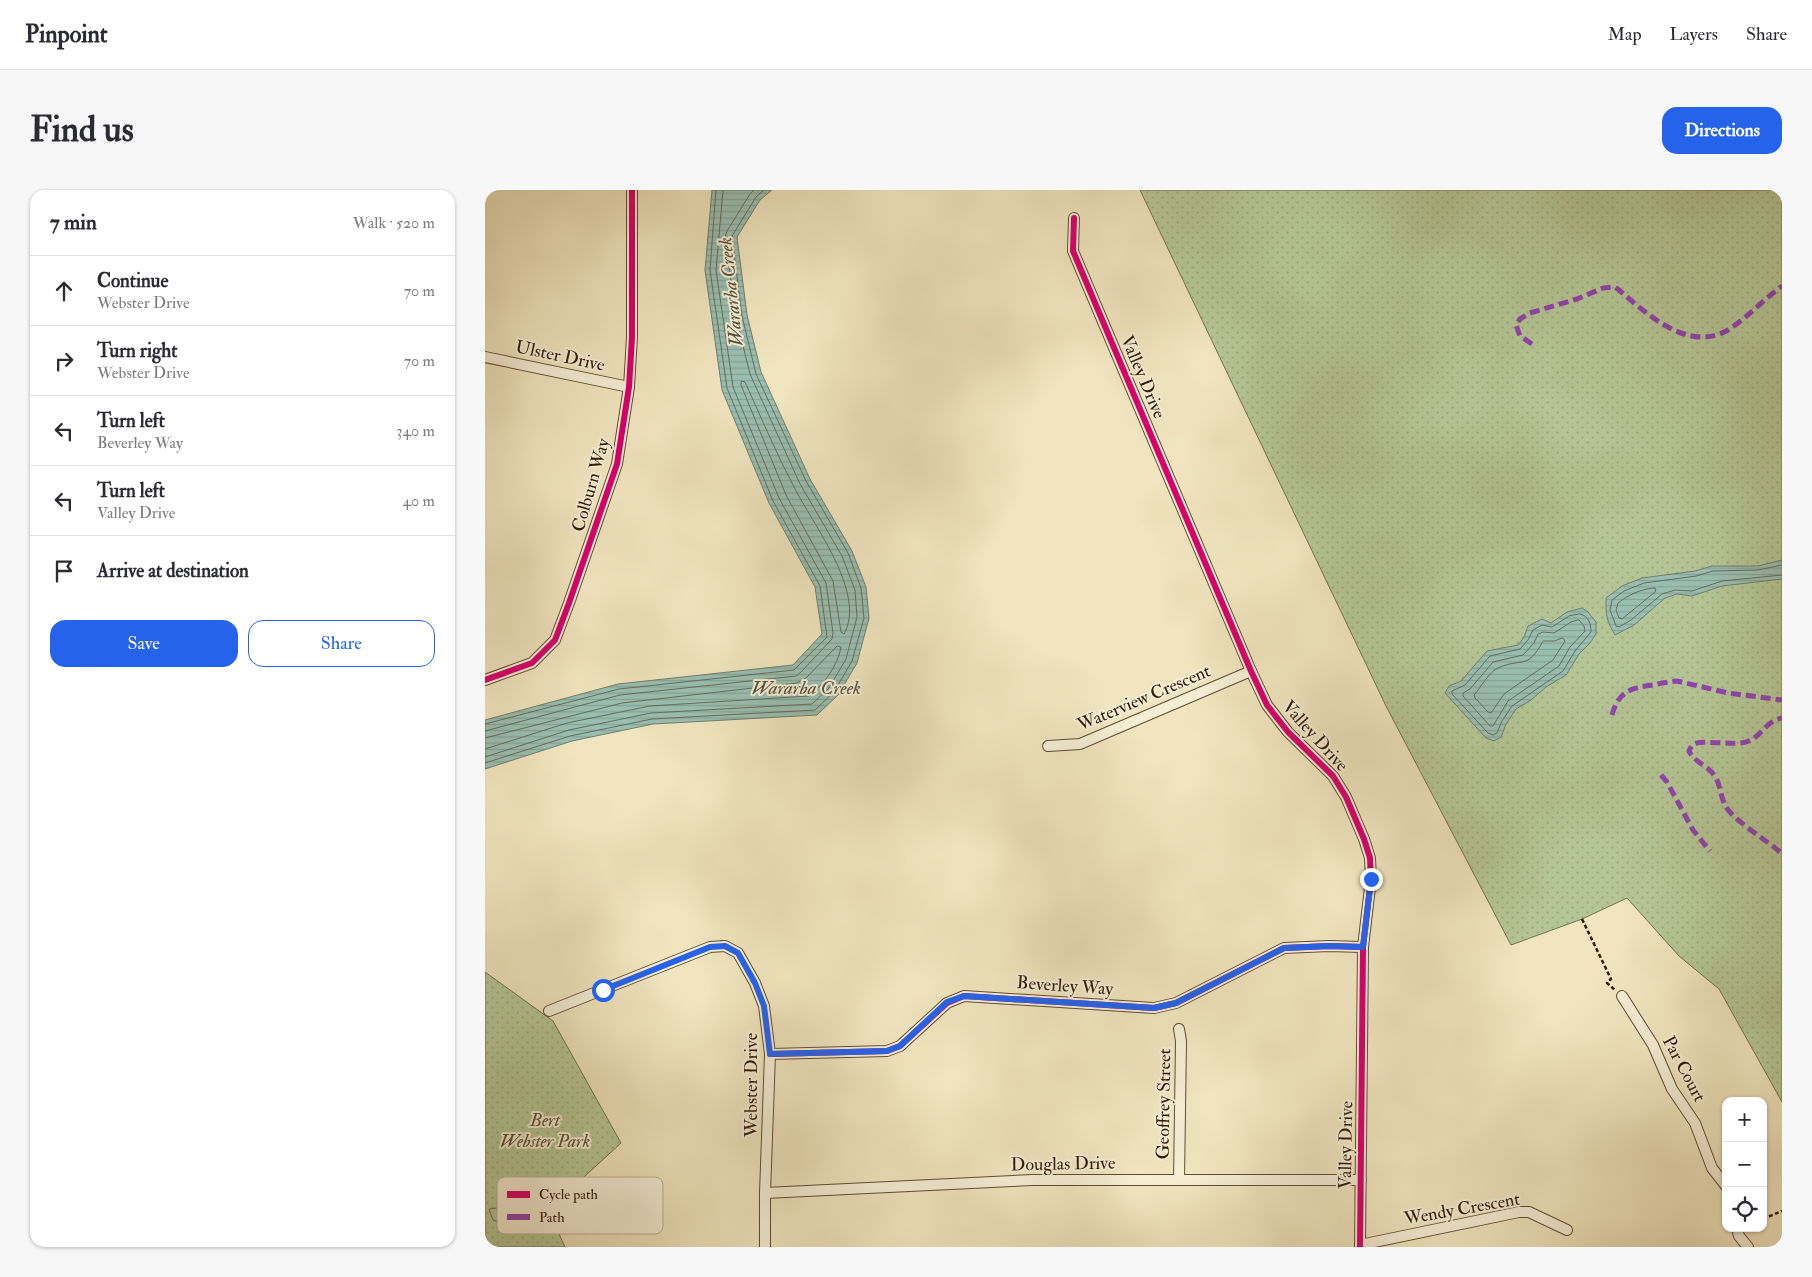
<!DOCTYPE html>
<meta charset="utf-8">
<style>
body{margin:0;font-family:"IM FELL Double Pica",serif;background:#f7f7f7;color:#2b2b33}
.controls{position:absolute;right:15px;bottom:15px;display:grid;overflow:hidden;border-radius:10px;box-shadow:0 1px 4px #0004}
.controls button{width:45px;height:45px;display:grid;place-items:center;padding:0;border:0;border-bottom:1px solid #e1e1e2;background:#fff;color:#2b2b33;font:25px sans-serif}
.stop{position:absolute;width:15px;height:15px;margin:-11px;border:4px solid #2563eb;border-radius:50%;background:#fff}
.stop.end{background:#2563eb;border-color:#fff;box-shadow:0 1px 5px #0008}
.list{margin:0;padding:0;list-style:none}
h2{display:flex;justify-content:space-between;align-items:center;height:65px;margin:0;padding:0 20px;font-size:21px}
h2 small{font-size:16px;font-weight:400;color:#7c7c81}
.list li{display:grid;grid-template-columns:32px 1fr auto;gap:15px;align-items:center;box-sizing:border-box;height:70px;padding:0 20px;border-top:1px solid #e1e1e2}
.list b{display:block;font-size:19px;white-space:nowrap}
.list p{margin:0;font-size:16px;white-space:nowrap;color:#7c7c81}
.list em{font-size:16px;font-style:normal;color:#7c7c81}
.actions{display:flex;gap:10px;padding:15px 20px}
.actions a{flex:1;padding:11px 0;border:1px solid #2563eb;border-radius:15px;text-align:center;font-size:18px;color:#2563eb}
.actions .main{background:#2563eb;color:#fff}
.icon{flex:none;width:28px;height:28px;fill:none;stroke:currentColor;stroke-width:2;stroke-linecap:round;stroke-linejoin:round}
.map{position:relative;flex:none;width:1297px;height:1057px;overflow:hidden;border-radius:15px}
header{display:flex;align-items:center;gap:30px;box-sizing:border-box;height:70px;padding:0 25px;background:#fff;border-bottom:1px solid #e1e1e2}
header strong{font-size:24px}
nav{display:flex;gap:28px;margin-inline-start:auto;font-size:18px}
.intro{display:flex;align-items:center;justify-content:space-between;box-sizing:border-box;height:120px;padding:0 30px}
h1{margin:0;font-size:35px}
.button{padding:12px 22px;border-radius:15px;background:#2563eb;color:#fff;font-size:18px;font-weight:700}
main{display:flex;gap:30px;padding:0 30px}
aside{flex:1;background:#fff;border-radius:15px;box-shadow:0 1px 4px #0004}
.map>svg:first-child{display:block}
.grass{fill:url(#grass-dots);stroke:#73704d}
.pitch{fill:#b5c696;stroke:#73704d}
.water{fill:url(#water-rules);stroke:#707d6c}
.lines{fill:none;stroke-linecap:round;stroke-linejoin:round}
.shore{stroke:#666c5b;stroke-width:1}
.minor-casing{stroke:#614d33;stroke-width:12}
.path{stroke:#311a04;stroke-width:2.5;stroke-dasharray:4 2.5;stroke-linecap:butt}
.minor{stroke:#f5eed5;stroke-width:10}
.quiet{stroke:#8e44ad;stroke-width:5;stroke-dasharray:10 5;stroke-linecap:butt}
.cycleway-casing{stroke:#f5eed5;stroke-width:9}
.cycleway{stroke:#d6006c;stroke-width:6}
.route{stroke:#2563eb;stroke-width:6}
.labels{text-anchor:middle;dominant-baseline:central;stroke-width:4;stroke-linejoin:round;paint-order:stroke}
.street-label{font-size:18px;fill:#311a04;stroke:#f5eed5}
.park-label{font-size:18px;font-style:italic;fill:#594e30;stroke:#f5eed5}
.water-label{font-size:19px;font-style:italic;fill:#565441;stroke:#f5eed5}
.key{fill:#f5eed5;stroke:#baae96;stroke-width:1}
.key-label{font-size:14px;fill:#311a04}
</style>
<header>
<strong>Pinpoint</strong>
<nav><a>Map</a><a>Layers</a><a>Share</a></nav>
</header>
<div class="intro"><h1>Find us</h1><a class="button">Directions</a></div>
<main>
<aside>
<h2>7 min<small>Walk · 520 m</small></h2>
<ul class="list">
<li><svg class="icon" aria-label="ahead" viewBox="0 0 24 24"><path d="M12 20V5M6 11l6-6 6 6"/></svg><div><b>Continue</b><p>Webster Drive</p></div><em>70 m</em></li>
<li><svg class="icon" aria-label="right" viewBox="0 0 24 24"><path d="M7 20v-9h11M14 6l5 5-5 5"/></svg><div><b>Turn right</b><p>Webster Drive</p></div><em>70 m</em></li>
<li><svg class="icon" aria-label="left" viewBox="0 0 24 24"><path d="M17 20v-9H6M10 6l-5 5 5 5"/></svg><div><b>Turn left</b><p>Beverley Way</p></div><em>340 m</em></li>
<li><svg class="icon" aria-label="left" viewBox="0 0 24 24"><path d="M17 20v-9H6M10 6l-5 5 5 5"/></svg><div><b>Turn left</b><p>Valley Drive</p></div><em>40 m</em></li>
<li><svg class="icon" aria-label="arrive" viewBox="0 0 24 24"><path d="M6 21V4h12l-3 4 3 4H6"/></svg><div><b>Arrive at destination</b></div></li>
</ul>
<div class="actions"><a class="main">Save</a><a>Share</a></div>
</aside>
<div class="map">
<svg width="1297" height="1057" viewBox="0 0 1297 1057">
<defs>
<pattern id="grass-dots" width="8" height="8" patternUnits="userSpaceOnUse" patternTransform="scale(1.25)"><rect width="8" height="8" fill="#b5c696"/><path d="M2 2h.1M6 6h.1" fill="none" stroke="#9caa80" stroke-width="1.8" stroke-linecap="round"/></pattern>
<pattern id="water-rules" width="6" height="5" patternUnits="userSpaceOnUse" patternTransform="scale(1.25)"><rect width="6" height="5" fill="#9abfb2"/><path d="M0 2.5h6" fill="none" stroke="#85a497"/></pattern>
</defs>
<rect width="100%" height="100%" fill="#f0e5bf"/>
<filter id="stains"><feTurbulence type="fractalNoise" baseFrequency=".004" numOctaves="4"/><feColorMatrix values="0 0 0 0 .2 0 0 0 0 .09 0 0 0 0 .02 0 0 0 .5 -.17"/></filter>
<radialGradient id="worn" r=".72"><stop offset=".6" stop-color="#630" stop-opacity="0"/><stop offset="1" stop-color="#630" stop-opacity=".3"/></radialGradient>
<g class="grass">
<path d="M655 0H1297V912L1234 799 1194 766 1142 708 1097 729 1026 755 901 516Z"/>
<path d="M0 782 68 831 136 953 63 1020 80 1057H0Z"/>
</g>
<path class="pitch" d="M28 1016C29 1028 19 1034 8 1030L4 1019Z"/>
<g class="water">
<path d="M227 0H287L275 10 252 47 262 125 276 182 325 289 367 361 381 397 384 428 372 473 353 505 332 525 168 534 87 551 0 579V530L133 494 308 475 337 444 330 397 284 313 237 200 220 80Z"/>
<path d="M1297 370V389L1237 396 1207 406 1192 404 1180 408 1149 435 1130 445C1121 430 1121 425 1121 408L1137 396 1157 388 1210 381 1227 376H1273Z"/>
<path d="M1097 418 1103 422 1111 432V444L1105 453 1094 464 1081 485 1061 497 1046 510 1031 519 1021 534 1016 547 1009 551 1001 548 960 503 964 496 976 491 1002 461 1033 455 1039 447 1043 436 1057 429 1066 433 1082 422Z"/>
</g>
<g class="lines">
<g class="shore">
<path d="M257 191 260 192C276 227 291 263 309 297 327 333 382 403 359 444L356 442 348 391 301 305 256 195Z"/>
<path d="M1297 375 1273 380 1228 381 1211 386 1159 393 1139 401 1127 410 1125 420 1131 436 1134 437 1146 430 1177 404 1190 400 1207 401 1237 391 1297 385"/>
<path d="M1169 398 1171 399 1170 402 1137 429 1134 428 1131 420 1133 413C1143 405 1156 399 1169 398Z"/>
<path d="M1095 424C1104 426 1106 434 1106 442L1090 461 1078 481 1027 516 1017 531 1012 543 1008 545 1003 543 967 504V501L980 495 1005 466 1035 459 1043 450 1048 440 1057 435 1067 437 1084 426Z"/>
<path d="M1094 430 1099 436 1100 441 1085 457 1074 476 1023 511 1008 536H1005L978 506V503L985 499 1008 472 1038 465 1049 453 1053 444 1058 442 1069 443 1086 432Z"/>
<path d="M1078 448 1080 451 1068 470 1019 504 1006 523 1003 522 990 508 989 505C996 497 1004 482 1013 478 1037 467 1042 481 1058 451H1069Z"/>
<path d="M0 534 134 499 309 480 342 447 335 396 288 311 242 198 225 80 231 0"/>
<path d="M0 541 135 505 311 486 316 482 347 449 348 443 341 393 294 308 248 197 231 80 238 0"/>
<path d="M0 548 137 513 312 493 321 488 352 456 356 457C353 476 338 495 324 506L165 516 82 533 0 559"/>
<path d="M0 567 84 540 166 523 327 514 344 498 361 469 372 427 370 400 357 366 315 294 265 184 251 127 240 47 242 41 265 4 269 0"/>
<path d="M0 573 85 546 167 529 330 520 349 502 367 471 379 428 376 398 363 363 321 291 271 184 257 126 247 46 271 7 279 0"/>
</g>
<g class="minor-casing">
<g id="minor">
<path d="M589 28 588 61 766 481 782 515 803 542 848 586 861 607 879 649 885 668 886 689 878 757 875 1057"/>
<path d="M0 167 144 197"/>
<path d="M0 490 47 473 70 450 84 413 132 274 144 197 147 147V0"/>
<path d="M563 556 595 554 766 481"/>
<path d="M1137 806 1168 855 1187 899 1210 933 1227 978 1241 996"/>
<path d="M64 821 225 757 240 756 253 763 270 793 279 816 285 864 280 1003V1057"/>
<path d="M694 839 696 851 694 990"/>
<path d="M285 864 402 861 415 856 462 813 479 806 669 818 691 813 799 758 844 756 878 757"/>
<path d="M280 1003 547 990H876"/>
<path d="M1252 1038 1254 1046 1263 1057"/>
<path d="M875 1055 1034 1022H1044L1082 1040"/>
</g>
</g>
<g class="path">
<path d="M1097 729 1126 789 1122 793 1130 800"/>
<path d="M1278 1029 1297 1021"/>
</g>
<use href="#minor" class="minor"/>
<g class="quiet">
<path d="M1047 154 1035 146 1031 135 1035 129 1045 123 1092 109 1118 98 1130 97 1134 100C1162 124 1203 163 1243 140 1262 128 1278 110 1297 96"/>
<path d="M1127 525C1134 501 1145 498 1168 495 1176 493 1184 492 1192 491L1243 503 1297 510"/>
<path d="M1176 585 1182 592 1208 640 1225 661"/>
<path d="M1295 662C1281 650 1250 631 1241 617 1235 607 1236 594 1229 585 1222 575 1209 572 1204 561 1206 557 1207 554 1212 553 1218 551 1245 554 1255 553 1277 551 1277 532 1297 528"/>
</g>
<g class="cycleway-casing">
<g id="cycleway">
<path d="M589 28 588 61 766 481 782 515 803 542 848 586 861 607 879 649 885 668 886 689 878 757 875 1057"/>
<path d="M0 490 47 473 70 450 84 413 132 274 144 197 147 147V0"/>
<path d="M285 864 402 861 415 856 462 813 479 806 669 818 691 813 799 758 844 756 878 757"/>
</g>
</g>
<use href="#cycleway" class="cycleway"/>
</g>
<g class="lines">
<path class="route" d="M118 800 225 757 240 756 253 763 270 793 279 816 285 864 402 861 415 856 462 812 479 806 669 818 691 813 799 758 844 756 878 757 886 689"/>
</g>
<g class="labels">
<g class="street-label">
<text transform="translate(75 166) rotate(12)">Ulster Drive</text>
<text transform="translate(658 187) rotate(67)">Valley Drive</text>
<text transform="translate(106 295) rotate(-74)">Colburn Way</text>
<text transform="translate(659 508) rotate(-23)">Waterview Crescent</text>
<text transform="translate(830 546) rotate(48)">Valley Drive</text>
<text transform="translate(580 796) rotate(4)">Beverley Way</text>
<text transform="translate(1199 879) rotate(62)">Par Court</text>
<text transform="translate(266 895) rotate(-90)">Webster Drive</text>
<text transform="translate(679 914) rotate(-89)">Geoffrey Street</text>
<text transform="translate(861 955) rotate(-89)">Valley Drive</text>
<text transform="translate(578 974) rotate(-1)">Douglas Drive</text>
<text transform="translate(977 1019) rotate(-10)">Wendy Crescent</text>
</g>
<g class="park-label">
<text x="60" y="930">Bert<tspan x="60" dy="21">Webster Park</tspan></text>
</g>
<g class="water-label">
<text transform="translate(246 102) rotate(-96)">Wararba Creek</text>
<text x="321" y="498">Wararba Creek</text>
</g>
</g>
<rect x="12" y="987" width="166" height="57" rx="8" class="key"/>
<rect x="22" y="1001" width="23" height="7" fill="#d6006c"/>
<rect x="22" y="1024" width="23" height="6" fill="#8e44ad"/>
<g class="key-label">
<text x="54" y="1009">Cycle path</text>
<text x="54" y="1032">Path</text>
</g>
<rect width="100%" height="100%" filter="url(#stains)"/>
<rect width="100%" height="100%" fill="url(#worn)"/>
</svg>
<div class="controls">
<button>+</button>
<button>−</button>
<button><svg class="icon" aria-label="locate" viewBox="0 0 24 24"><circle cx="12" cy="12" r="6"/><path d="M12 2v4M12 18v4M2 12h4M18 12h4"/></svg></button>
</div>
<div class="stop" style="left:118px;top:800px"></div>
<div class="stop end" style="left:886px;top:689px"></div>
</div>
</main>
